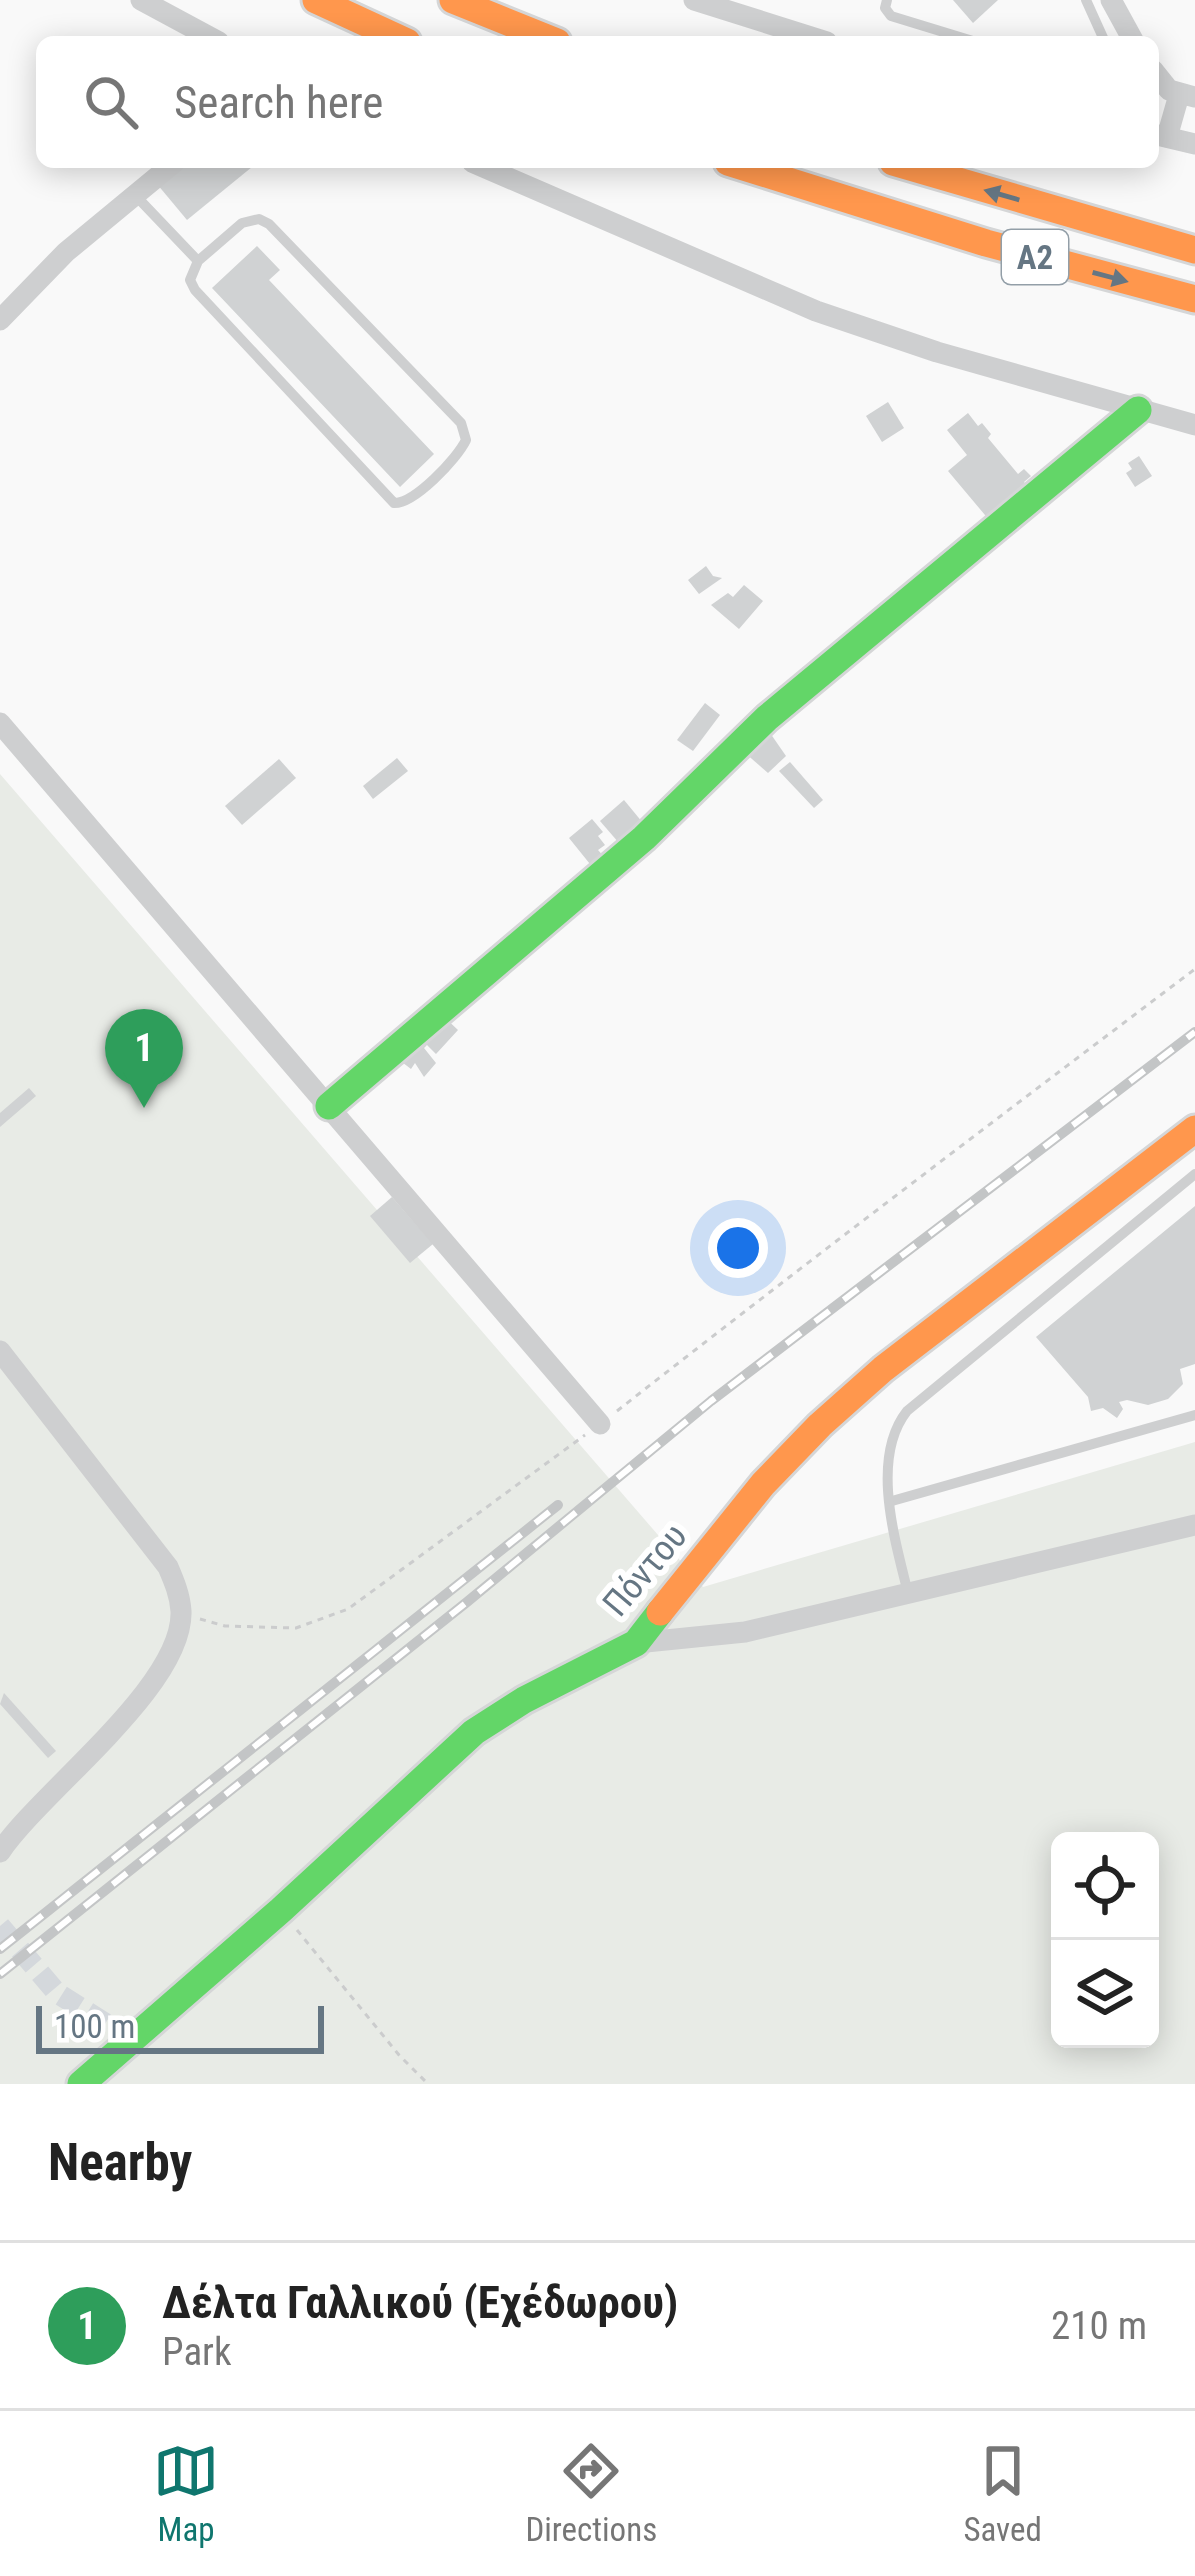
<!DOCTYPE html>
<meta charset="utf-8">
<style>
body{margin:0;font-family:"Roboto Condensed",sans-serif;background:#f6f6f6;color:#222}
.controls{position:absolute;right:36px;bottom:36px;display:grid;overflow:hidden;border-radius:18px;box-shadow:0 6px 30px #0003}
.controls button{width:108px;height:108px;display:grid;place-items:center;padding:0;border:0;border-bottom:3px solid #e0e0e0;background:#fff;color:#222;font:60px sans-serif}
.scale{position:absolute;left:36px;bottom:30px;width:288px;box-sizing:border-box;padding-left:12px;border:6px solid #657683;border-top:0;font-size:33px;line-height:42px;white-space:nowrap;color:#657683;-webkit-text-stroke:9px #fff;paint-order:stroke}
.you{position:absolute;left:738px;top:1248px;width:42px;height:42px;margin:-30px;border:9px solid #fff;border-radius:50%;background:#1a73e8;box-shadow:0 0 0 18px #1a73e833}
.badge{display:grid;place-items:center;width:78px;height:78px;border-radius:50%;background:#0f766e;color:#fff;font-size:39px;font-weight:700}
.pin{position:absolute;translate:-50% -99px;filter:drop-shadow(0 3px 6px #0008)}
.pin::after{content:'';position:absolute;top:63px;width:42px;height:36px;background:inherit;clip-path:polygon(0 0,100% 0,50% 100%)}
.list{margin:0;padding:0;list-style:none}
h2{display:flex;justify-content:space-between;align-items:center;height:156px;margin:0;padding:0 48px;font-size:51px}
h2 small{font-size:39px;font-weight:400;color:#767676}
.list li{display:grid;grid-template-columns:78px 1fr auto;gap:36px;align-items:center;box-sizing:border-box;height:168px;padding:0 48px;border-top:3px solid #e0e0e0}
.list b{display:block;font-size:45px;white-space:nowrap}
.list p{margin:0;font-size:39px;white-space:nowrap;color:#767676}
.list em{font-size:39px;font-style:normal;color:#767676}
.icon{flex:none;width:66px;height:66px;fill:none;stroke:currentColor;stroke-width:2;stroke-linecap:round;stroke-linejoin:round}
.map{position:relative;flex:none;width:1195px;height:2084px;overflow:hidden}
.search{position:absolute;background:#fff;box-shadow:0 6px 30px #0003;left:36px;right:36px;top:36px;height:132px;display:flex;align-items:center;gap:30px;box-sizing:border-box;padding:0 42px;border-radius:18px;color:#767676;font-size:45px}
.sheet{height:324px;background:#fff}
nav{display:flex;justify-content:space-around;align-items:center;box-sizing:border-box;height:168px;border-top:3px solid #e0e0e0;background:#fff;font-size:33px;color:#767676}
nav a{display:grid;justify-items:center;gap:6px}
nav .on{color:#0f766e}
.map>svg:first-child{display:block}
.green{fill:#e8ebe6;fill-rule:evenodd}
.building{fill:#d0d2d3}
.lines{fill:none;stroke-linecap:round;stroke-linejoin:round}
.street-tunnel{stroke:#d4d8dc;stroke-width:21;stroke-dasharray:21 10;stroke-linecap:butt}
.fast-casing{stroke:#d5d6d7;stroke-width:33}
.slow-casing{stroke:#d5d6d7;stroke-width:33}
.path{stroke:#cbcccd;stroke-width:3;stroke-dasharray:6 6;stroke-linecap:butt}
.lane{stroke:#cecfd0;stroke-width:10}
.street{stroke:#cecfd0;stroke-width:21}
.fast{stroke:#63d668;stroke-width:27}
.slow{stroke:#ff974d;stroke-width:27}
.rail-casing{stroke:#c3c5c6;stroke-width:10}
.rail{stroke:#fff;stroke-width:6;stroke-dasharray:18;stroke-linecap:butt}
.oneway{fill:#657683}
.labels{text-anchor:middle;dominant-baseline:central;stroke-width:12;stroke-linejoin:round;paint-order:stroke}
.shield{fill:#fff;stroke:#939fa8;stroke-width:3}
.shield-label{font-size:33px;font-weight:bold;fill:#657683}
.street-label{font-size:36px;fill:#657683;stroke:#fff}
</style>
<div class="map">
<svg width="1195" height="2084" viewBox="0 0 1195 2084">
<rect width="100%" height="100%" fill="#f9f9f9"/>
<path class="green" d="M0 774 703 1587 1195 1442V2084H0ZM1060 1841H1150V2039H1060Z"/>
<g class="building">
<path d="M953 0H998L973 23Z"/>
<path d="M183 162H258L187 220 157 184Z"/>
<path d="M257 246 280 270 269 280 434 454 400 487 212 288Z"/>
<path d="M888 402 904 428 882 442 866 416Z"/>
<path d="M968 413 978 426 982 423 991 434 988 438 1018 474 1024 469 1031 476 1024 482 1029 488 990 521 948 471 967 455 947 430Z"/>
<path d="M1139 456 1152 476 1135 487 1126 473 1132 469 1128 463Z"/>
<path d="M706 566 713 576 722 578 699 594 688 580Z"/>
<path d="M744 585 763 601 739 629 711 605 728 593 733 597Z"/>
<path d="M705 703 720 715 693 751 677 740Z"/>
<path d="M768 730 786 756 768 773 744 752Z"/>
<path d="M397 758 408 771 373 799 363 786Z"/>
<path d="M279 759 296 778 242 825 225 806Z"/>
<path d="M790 762 823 800 814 808 779 771Z"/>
<path d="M624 800 643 823 619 843 600 821Z"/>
<path d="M592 819 603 832 598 836 605 845 598 850 606 859 594 869 569 838Z"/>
<path d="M442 1015 458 1030 436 1054 427 1045 424 1048 436 1063 424 1077 415 1063 411 1069 398 1059Z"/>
<path d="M29 1088 36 1096 0 1127V1113Z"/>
<path d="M392 1197 433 1244 410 1263 370 1216Z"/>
<path d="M1195 1206V1364L1180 1369 1183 1384 1168 1399 1148 1405 1127 1400 1119 1402 1123 1409 1117 1418 1103 1408 1091 1411 1088 1397 1036 1337Z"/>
<path d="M4 1693 56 1751 48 1758 0 1704Z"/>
</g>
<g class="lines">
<path class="street-tunnel" d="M0 1926 57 1993 132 2040"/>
<g class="fast-casing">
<g id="fast">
<path d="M329 1106 644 838 767 718 1138 410"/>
<path d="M81 2084 281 1910 474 1732 524 1700 636 1643 660 1612"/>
</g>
</g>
<g class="slow-casing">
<g id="slow">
<path d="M316 0 407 42"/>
<path d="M453 0 557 42"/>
<path d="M728 162 986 243 1195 299"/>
<path d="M893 162 1195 250"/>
<path d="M660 1612 763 1484 820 1425 883 1369 1195 1129"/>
</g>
</g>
<g class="path">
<path d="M617 1411C808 1261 1002 1115 1195 969"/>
<path d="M200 1619 225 1626 296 1628 348 1609 585 1435"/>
<path d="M297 1930 399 2055 428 2084"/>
</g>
<g class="lane">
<path d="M887 0 885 8 891 16 976 42"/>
<path d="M1086 0 1105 42"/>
<path d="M135 195 198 261 242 223 259 219 269 224 461 423 466 440C457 459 414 504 394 503L195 290 190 280 198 261"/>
<path d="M892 1501 1195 1415"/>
<path d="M908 1593C895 1540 870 1458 907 1411L1195 1174"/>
</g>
<g class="street">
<path d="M141 0 219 42"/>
<path d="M694 0 827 42"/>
<path d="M1111 0 1134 42"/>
<path d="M1153 70 1169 90 1195 97"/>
<path d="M1153 134 1195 144"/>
<path d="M1167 137 1179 95"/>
<path d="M472 162 816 311 937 352 1195 425"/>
<path d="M0 320 66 252 175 162"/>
<path d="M0 723 600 1424"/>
<path d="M0 1351 168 1567C174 1581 180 1595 181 1611 184 1686 42 1790 0 1852"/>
<path d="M636 1643 745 1632 1195 1525"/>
</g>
<use href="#fast" class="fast"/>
<use href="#slow" class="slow"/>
<g class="rail-casing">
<g id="rail">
<path d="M0 1949 558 1505"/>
<path d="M0 1974 467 1602 711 1401 1195 1032"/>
</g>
</g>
<use href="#rail" class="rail"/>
</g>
<defs><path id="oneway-solid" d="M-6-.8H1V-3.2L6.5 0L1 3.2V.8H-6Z" transform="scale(3)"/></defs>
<g class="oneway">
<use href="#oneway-solid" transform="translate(1002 195) rotate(-164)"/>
<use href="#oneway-solid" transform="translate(1110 277) rotate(15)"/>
</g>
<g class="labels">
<rect class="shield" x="1002" y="230" width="66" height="54" rx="9"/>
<g class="shield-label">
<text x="1035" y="257">Α2</text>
</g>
<g class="street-label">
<text transform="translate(645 1570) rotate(-50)">Πόντου</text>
</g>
</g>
</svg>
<div class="controls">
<button><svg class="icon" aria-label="locate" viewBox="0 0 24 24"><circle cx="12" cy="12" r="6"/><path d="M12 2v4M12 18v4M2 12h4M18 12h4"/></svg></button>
<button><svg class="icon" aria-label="layers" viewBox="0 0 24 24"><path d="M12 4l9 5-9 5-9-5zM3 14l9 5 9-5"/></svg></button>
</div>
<div class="scale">100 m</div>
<div class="you"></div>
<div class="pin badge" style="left:144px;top:1108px;background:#2e9e5b">1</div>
<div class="search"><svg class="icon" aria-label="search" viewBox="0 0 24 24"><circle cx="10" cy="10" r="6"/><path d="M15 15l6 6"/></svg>Search here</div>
</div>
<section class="sheet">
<h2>Nearby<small></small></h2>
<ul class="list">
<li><span class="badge" style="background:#2e9e5b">1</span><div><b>Δέλτα Γαλλικού (Εχέδωρου)</b><p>Park</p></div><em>210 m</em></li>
</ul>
</section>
<nav>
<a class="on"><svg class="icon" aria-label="map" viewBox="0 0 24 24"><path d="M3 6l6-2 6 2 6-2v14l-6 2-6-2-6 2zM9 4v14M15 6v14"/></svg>Map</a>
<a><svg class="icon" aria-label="directions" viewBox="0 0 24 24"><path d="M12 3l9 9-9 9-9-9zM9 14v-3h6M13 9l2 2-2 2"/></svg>Directions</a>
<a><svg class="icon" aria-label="saved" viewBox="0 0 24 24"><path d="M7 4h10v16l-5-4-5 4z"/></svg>Saved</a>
</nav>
